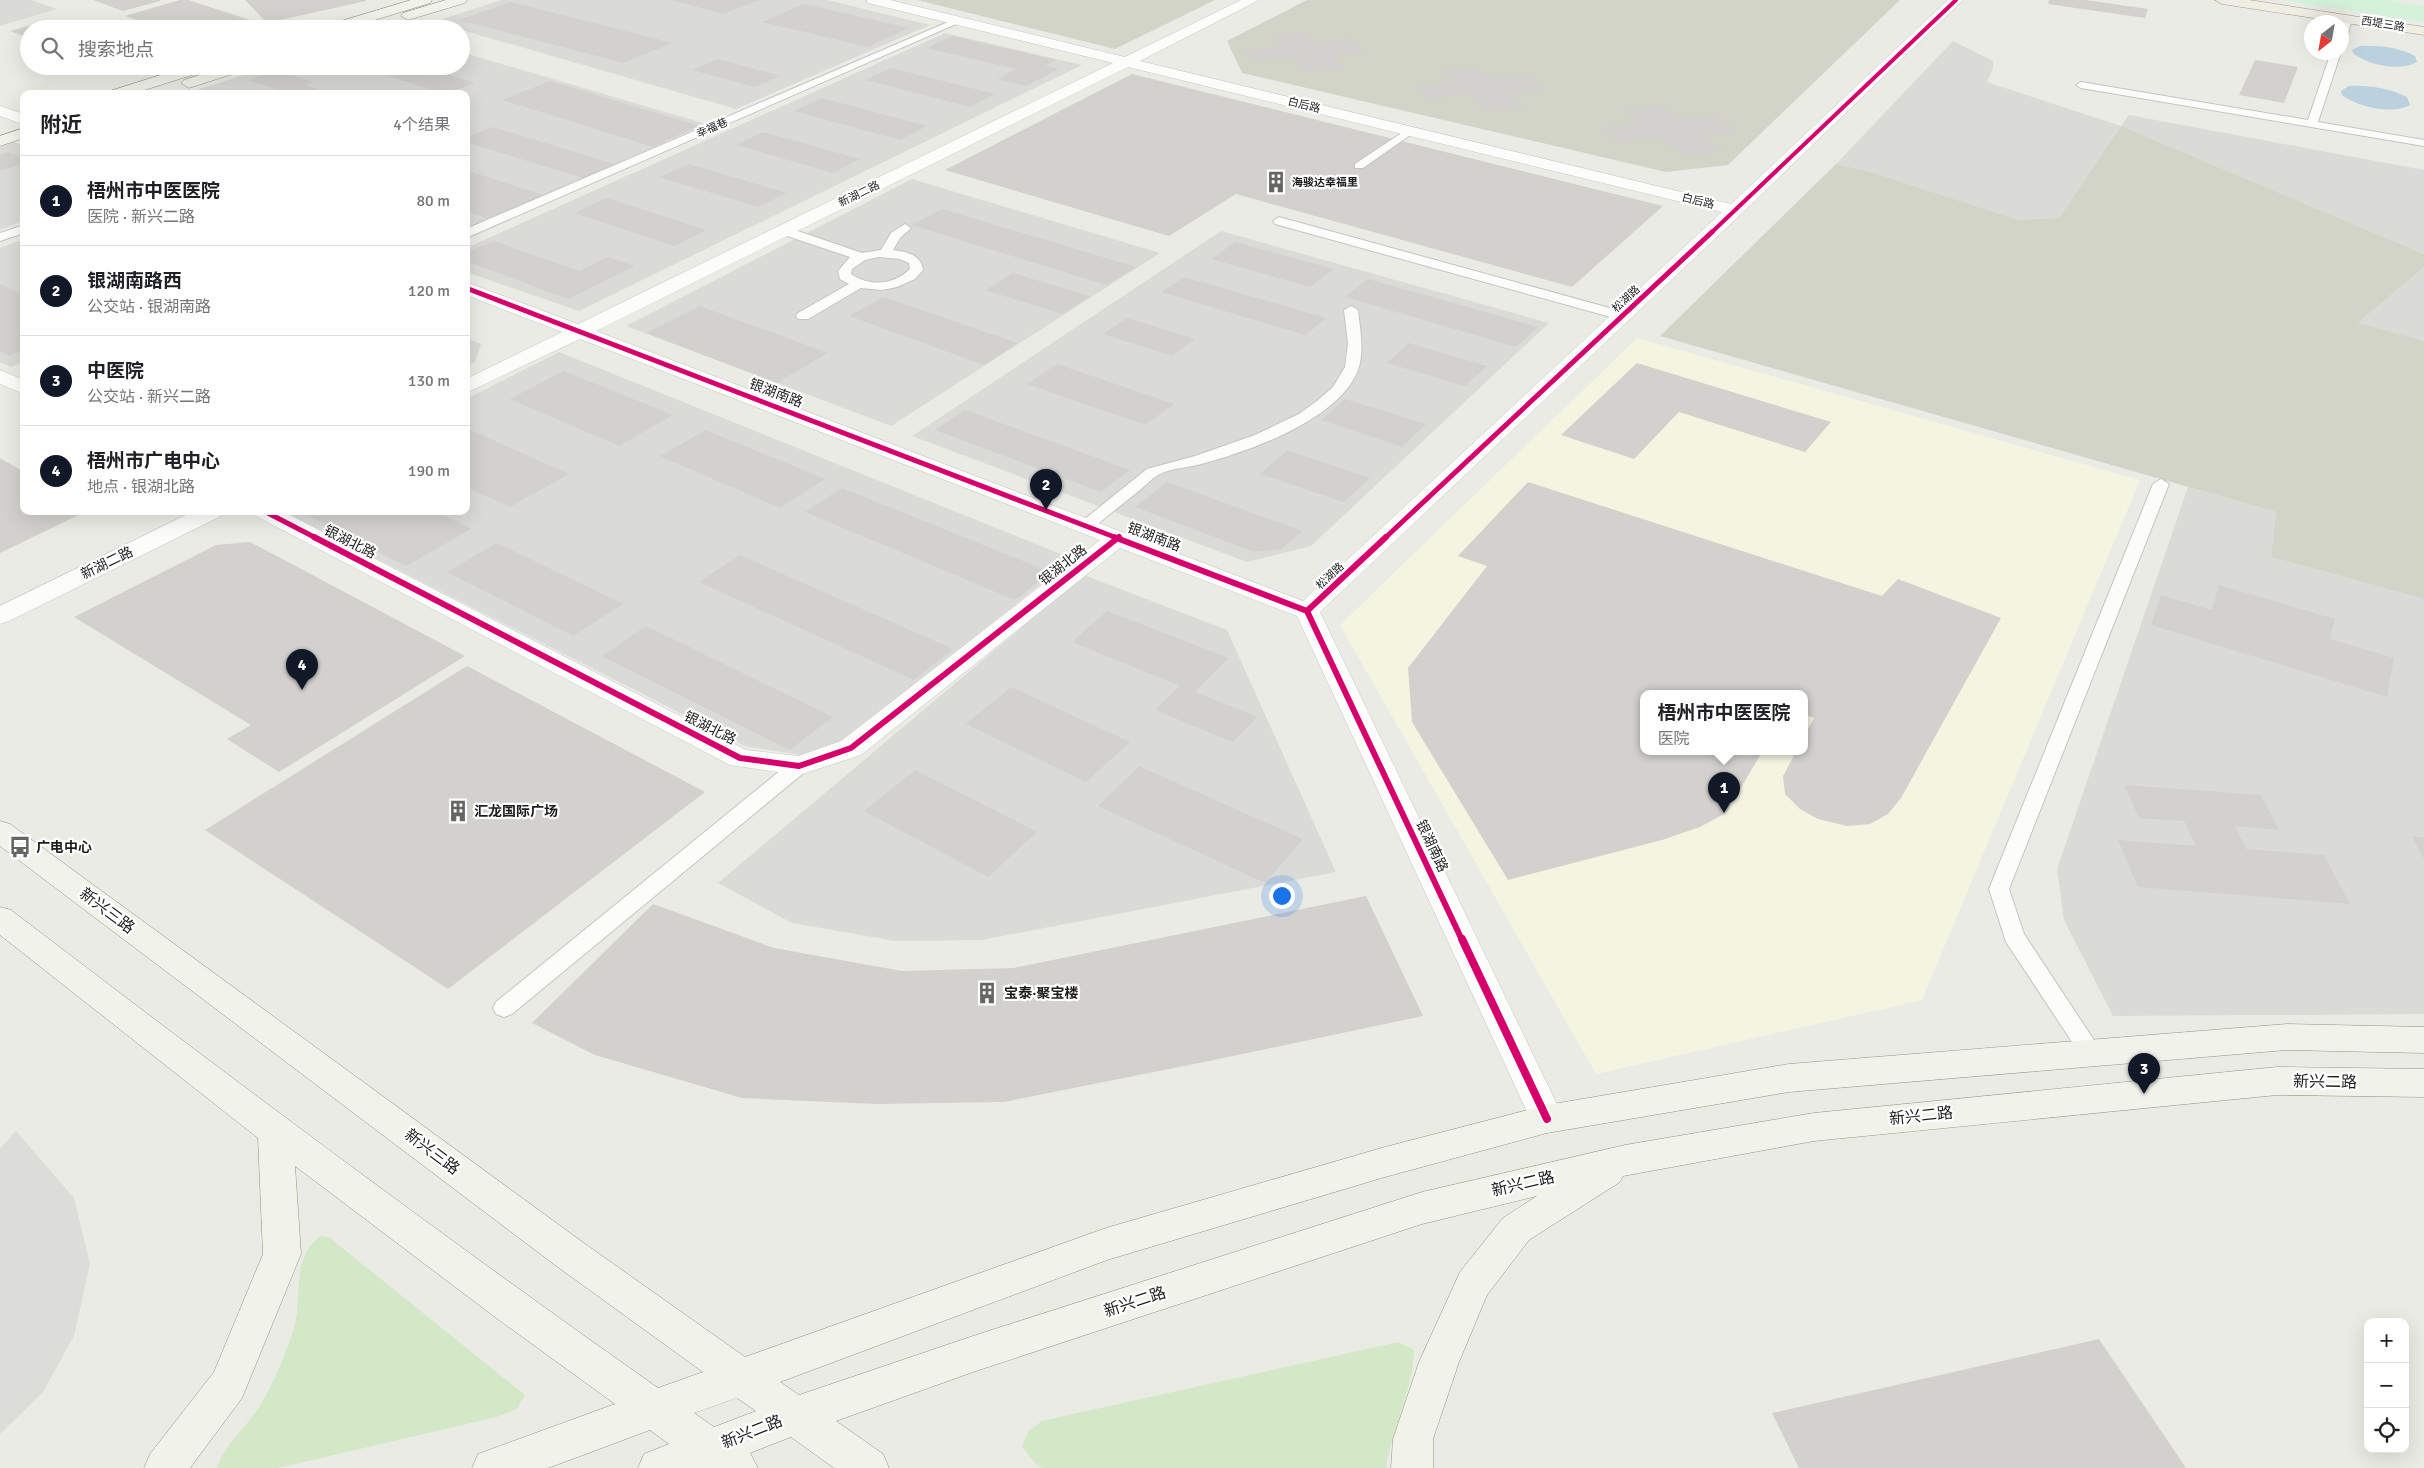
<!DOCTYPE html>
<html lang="zh">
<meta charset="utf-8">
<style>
body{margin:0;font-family:Signika,"Noto Sans SC",sans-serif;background:#f2f2f2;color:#202124}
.controls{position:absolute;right:15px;bottom:15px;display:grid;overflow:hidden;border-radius:10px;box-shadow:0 5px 20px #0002}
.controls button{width:45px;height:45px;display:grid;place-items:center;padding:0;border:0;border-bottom:1px solid #e0e0e0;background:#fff;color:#202124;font:25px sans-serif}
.compass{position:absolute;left:2304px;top:15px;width:45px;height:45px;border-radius:50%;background:#fff;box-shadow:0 5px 20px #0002;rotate:211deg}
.you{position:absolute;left:1281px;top:895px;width:18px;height:18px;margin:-12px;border:4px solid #fff;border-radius:50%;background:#1a73e8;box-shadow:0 0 0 8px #1a73e833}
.badge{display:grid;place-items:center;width:32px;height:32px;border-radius:50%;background:#111827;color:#fff;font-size:16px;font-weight:700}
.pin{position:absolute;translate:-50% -41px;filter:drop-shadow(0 1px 2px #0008)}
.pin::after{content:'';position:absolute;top:26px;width:18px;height:15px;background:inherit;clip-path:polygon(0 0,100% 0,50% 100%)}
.popup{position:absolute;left:1640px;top:690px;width:168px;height:65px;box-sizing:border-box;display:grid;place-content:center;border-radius:10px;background:#fff;filter:drop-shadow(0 1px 4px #0005);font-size:16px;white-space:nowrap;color:#757577}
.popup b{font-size:19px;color:#202124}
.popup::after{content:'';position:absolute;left:50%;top:100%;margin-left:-10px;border:10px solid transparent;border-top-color:#fff}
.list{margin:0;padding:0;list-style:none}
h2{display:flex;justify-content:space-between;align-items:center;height:65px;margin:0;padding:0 20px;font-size:21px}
h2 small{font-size:16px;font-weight:400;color:#757577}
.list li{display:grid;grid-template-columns:32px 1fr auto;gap:15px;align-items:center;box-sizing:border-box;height:90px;padding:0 20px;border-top:1px solid #e0e0e0}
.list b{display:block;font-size:19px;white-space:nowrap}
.list p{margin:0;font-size:16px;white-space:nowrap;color:#757577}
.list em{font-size:16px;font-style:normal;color:#757577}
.icon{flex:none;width:28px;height:28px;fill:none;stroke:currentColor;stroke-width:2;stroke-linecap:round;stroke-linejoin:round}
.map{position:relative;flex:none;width:2424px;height:1468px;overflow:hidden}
.search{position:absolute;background:#fff;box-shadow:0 5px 20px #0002;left:20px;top:20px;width:450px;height:55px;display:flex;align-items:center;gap:12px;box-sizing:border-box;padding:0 18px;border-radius:28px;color:#757577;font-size:19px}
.panel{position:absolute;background:#fff;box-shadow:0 5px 20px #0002;left:20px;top:90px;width:450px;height:425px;border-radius:10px}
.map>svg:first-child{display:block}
.residential{fill:#dadad7}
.education{fill:#f3f5e1;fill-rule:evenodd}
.construction{fill:#d3d4c8}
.grass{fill:#d3e8c6}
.park{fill:#d4f1d9}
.parking{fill:#dcdcd9}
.water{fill:#bbd1de}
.building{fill:#d2d1cd}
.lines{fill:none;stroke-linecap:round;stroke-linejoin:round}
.lane-casing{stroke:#c4c4c2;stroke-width:2}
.street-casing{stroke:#c4c4c2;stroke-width:1}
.secondary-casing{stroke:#90957f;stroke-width:1}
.primary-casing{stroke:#a09b84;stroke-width:1}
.lane{fill:#fcfcfb;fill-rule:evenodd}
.street{fill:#fcfcfb;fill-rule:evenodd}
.secondary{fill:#f1f2ea;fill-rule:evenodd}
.primary{fill:#f0ede4;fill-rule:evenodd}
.cycleway-far3-casing{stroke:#fff;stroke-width:5.5}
.cycleway-far2-casing{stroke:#fff;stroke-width:8}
.cycleway-far1-casing{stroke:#fff;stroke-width:9}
.cycleway-casing{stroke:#fff;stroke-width:11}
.cycleway-far3{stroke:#d6006c;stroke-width:4}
.cycleway-far2{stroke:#d6006c;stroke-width:5}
.cycleway-far1{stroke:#d6006c;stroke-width:6}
.cycleway{stroke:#d6006c;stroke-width:8}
.labels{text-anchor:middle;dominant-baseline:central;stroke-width:4.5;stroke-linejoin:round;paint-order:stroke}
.far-street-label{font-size:11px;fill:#1d1d1d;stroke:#fff}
.far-poi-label{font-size:11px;font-weight:bold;fill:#1d1d1d;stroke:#fff;text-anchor:start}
.street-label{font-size:14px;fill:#1d1d1d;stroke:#fff}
.poi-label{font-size:14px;font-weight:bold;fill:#1d1d1d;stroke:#fff;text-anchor:start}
.near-street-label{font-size:16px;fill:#1d1d1d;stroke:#fff}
</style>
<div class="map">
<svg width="2424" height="1468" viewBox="0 0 2424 1468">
<rect width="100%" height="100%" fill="#ebebe6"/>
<g class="residential">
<path d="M0 0H31L57 9 0 26Z"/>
<path d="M501 0H827L930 25 736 109 434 22Z"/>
<path d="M945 33 1082 65 579 311 466 272V248Z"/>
<path d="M1953 41 1993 61V68L1987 82 2121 126 2129 115 2424 170V254L2121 126 2059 218 2019 220 1871 172 1836 164Z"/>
<path d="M461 52 706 124 466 229V94H184L272 66H461Z"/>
<path d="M14 142 24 146V221L0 230V147Z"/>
<path d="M912 179 1160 253 891 426 626 326Z"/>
<path d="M1221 231 1549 323 1311 546 1247 562 912 436Z"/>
<path d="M24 239V362L11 367 0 362V248Z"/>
<path d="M2424 267V341L2357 324Z"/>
<path d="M466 338 481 344 475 362 466 366Z"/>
<path d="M559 352 1073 559 843 740 801 755 745 746 283 511H466V399Z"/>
<path d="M2188 487 2276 512 2271 557 2424 599V1014L2113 1016 2064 920 2057 869Z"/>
<path d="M1084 575 1227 630 1336 872 982 940 895 941 792 923 718 883Z"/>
</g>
<path class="education" d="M1637 338 2140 480 1922 1000 1596 1074 1340 625ZM1644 694H1804V752H1644Z"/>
<g class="construction">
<path d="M917 0H1215L1115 49Z"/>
<path d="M1307 0H1900L1728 165 1666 172 1242 73 1227 41Z"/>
<path d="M2121 126 2424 254V267L2358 323 2424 341V599L2271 557 2276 512 1660 336 1836 164 1871 172 2019 220 2059 218Z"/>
</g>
<g class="grass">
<path d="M321 1236 330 1238 525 1395 517 1409 497 1417 278 1468H217C223 1447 243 1430 256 1412 272 1387 285 1357 294 1328 303 1297 290 1257 321 1236Z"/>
<path d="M1398 1342 1414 1350C1413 1391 1392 1428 1386 1468H1043L1036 1464 1022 1447 1028 1431 1042 1421Z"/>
</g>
<path class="park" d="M2281 0H2384L2424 6V22Z"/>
<path class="parking" d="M16 1131 74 1198 90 1264 74 1336 43 1392 0 1434V1149Z"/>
<g class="water">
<path d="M2360 46C2379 45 2398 47 2415 56L2417 62C2400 72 2367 65 2353 53L2352 50Z"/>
<path d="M2349 86C2369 85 2389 88 2407 97L2410 105C2392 115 2357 107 2342 95L2341 91Z"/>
</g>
<g class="building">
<path d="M93 0H160V1L123 11Z"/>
<path d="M180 0H188L250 20 221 29H163L125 16Z"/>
<path d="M245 0H366V1L267 23Z"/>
<path d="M672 0H760L723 14Z"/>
<path d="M2049 0H2086L2148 9 2145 18 2048 4Z"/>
<path d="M511 2 673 43 623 63 459 20Z"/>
<path d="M804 4 909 28 868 47 762 22Z"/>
<path d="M50 20 72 29H29V38L10 31Z"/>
<path d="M1307 31 1316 41 1352 38 1366 52 1333 56 1345 69 1305 73 1292 57 1253 61 1243 49 1280 46 1270 35Z"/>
<path d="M952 36 1056 60 1045 66 1059 69 1026 86 998 79 1016 69 926 48Z"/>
<path d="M718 59 781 76 755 87 692 70Z"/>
<path d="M2255 60 2298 67 2284 103 2239 95Z"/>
<path d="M370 66H420L475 83 446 94 382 74 389 72Z"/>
<path d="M1478 67 1490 78 1527 74 1544 90 1510 93 1526 108 1486 112 1468 95 1428 99 1415 86 1452 82 1440 70Z"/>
<path d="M891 68 995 94 970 107 866 80Z"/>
<path d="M276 70 313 82 305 85 333 94H280L285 92 248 80Z"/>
<path d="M1132 74 1663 206 1572 287 1236 194 1169 236 945 170Z"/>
<path d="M550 81 700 126 653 147 502 100Z"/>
<path d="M822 98 927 126 900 140 794 111Z"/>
<path d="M1663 106 1678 118 1716 114 1739 132 1703 136 1724 152 1682 156 1660 138 1619 142 1602 127 1640 123 1624 110Z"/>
<path d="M493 127 614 164 583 178 466 142V137Z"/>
<path d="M763 132 860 159 833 173 736 145Z"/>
<path d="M8 152 24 158V163L0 171V155Z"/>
<path d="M689 164 787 193 758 207 659 177Z"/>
<path d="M466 170 543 195 489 219 466 211Z"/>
<path d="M607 198 706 230 674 246 574 213Z"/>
<path d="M942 209 1136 267 1107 285 911 225Z"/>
<path d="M494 241 579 271 608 257 635 266 568 299 466 261V253Z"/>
<path d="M1235 242 1334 269 1310 287 1211 259Z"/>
<path d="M1013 273 1090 296 1062 314 985 290Z"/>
<path d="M1184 277 1327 318 1305 335 1161 292Z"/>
<path d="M1368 279 1538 327 1516 347 1345 297Z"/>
<path d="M0 284 24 295V350L10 356 0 351Z"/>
<path d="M883 297 1018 343 984 365 849 316Z"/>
<path d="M700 306 828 353 777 383 646 333Z"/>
<path d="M1127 318 1195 339 1172 356 1103 334Z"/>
<path d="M1409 343 1487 366 1465 386 1387 363Z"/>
<path d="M1637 363 1831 422 1805 452 1679 412 1634 459 1561 435Z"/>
<path d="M1057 364 1174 404 1145 425 1027 384Z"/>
<path d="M564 371 673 415 619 446 510 399Z"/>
<path d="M1345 399 1426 424 1402 447 1321 420Z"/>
<path d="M965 410 1130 470 1101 492 935 430Z"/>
<path d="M466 428 569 474 510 507 466 487Z"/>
<path d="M706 430 825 479 780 508 660 456Z"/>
<path d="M1287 450 1370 478 1344 502 1260 474Z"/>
<path d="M0 458 24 472V511H87L0 553Z"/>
<path d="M1167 482 1302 531 1282 549 1254 552 1135 507Z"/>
<path d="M1528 482 1882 596 1898 579 2001 618 1901 798 1888 814 1870 824 1847 826 1818 819 1800 809 1785 794 1783 776 1796 752H1804V737L1814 718 1804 714V694H1644V752H1762L1726 813 1700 827 1662 840 1508 880 1412 722 1408 668 1487 566 1458 556Z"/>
<path d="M842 488 1050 572 1015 600 805 512Z"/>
<path d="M299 511H435L471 529 406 566Z"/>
<path d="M250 542 465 656 279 772 227 739 251 725 74 617 216 545Z"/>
<path d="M497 543 623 604 573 636 447 572Z"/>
<path d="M740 555 953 649 914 680 699 582Z"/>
<path d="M2219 585 2335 619 2330 639 2394 658 2387 697 2151 625 2161 595 2212 610Z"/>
<path d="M1107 611 1229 658 1195 692 1257 717 1233 742 1155 710 1180 686 1072 642Z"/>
<path d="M646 626 833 717 790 750 602 656Z"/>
<path d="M467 666 705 792 448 989 205 830Z"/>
<path d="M1011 687 1130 742 1086 782 966 724Z"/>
<path d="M1139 766 1303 839 1265 883 1098 806Z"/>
<path d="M915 770 1037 832 988 877 864 811Z"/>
<path d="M2124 785 2261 795 2279 830 2235 826 2246 849 2324 855 2350 904 2138 887 2118 840 2196 846 2184 821 2139 818Z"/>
<path d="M2412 836 2424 838V859Z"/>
<path d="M1366 896 1423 1016 1214 1060 1004 1102 877 1104 742 1098 595 1055 532 1023 653 904 774 948 902 971 1013 968Z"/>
<path d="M2099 1339 2186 1468H1799L1772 1413Z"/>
</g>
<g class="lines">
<g class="lane-casing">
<g id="lane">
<path d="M2347 16 2352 19 2347 37 2342 40 2341 22 2344 17Z"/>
<path d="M955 19 963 21 466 238V229Z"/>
<path d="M2331 52H2341L2318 122 2424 140V146L2081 88 2076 85 2081 82 2308 120Z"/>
<path d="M1409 128 1413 129V133L1363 168H1355V164Z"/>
<path d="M1279 217 1628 313 1630 316 1628 319H1618L1275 224 1273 221Z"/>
<path d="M905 224 911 228 900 238 893 250C906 252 921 254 923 270L915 279 897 287 882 290 861 288 808 319H798L796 316 798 313 849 284 840 279 838 271 850 257 781 234 779 231 781 228H789L862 253 881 250 891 233ZM879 257 900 259 909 263 910 269C894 285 870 287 851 274L852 269 865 260Z"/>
<path d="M24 225V233L0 241V233Z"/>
<path d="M1351 306 1358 310C1360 328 1364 349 1359 367 1343 418 1252 450 1205 463 1190 468 1172 467 1158 475 1151 479 1146 485 1140 490 1124 503 1108 515 1093 528H1081L1079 525 1081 522 1147 469 1195 456 1255 435 1299 414 1317 401 1333 387 1345 367 1348 343 1344 310Z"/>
<path d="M2161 479 2169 484 2009 889 2024 934 2103 1054 2100 1060 2092 1063 2084 1060 2006 942 1989 889 2153 484Z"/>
<path d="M799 760 806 761 809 766 806 771 512 1014 504 1017 496 1014 493 1008 496 1002 792 761Z"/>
</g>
</g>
<g class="street-casing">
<g id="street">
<path d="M866 0H890L1125 57 1241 0H1259L1140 61 1731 204 1948 0H1963L1741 214 1320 612 1564 1119 1559 1129 1547 1133 1535 1129 1297 616 1120 548 861 755 799 775 730 765 256 516 253 511H282L746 750 798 756 841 741 1100 540 580 339 466 393V379L562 332 466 295V282L578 324 1113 63 868 3ZM1128 67 1722 212 1303 601 596 331Z"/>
<path d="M0 106 24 114V125L0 116Z"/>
<path d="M0 370 24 380V394L0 384Z"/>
<path d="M194 511H224L221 516 9 621 0 624V606Z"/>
</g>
</g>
<g class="secondary-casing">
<g id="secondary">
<path d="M411 0H432L430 3 346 29H323L325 26Z"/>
<path d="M446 0H467L465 3 408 20 401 16 403 13Z"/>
<path d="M189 66H213L211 69 132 94H107L110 91Z"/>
<path d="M227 66H250L248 69 189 88 181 83 184 80Z"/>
<path d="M24 128V138L0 146V136Z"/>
<path d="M0 821 10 824 581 1241 745 1357 1106 1228 1385 1147 1547 1105 1789 1064 2287 1024 2424 1027V1053L2287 1050 1789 1092 1547 1133 1385 1177 1107 1260 780 1382 799 1395 976 1335 1422 1192 1625 1145 1814 1113 2277 1067 2424 1069V1097L2277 1095 1814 1141 1623 1176 1620 1182 1529 1240 1487 1295 1459 1362 1433 1439V1468H1391L1393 1439 1419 1362 1460 1272 1503 1218 1537 1196 1422 1224 976 1371 836 1421 883 1454 889 1468H834L791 1437 750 1453 758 1468H638L644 1454 669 1444 650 1430 548 1468H472L478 1454 615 1404 499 1320 295 1166 301 1254 242 1398 190 1468H144L150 1454 214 1372 263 1254 258 1138 0 935V907L11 910C224 1073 439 1234 658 1388L703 1372 555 1265 0 846ZM737 1398 756 1411 714 1427 694 1413Z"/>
</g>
</g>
<g class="primary-casing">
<path id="primary" d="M2215 0H2249L2424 27V35L2222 4Z"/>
</g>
<use href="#lane" class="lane"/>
<use href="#street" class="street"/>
<use href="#secondary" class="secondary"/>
<use href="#primary" class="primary"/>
<g class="cycleway-far3-casing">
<path id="cycleway-far3" d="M1711 233 1956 0"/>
</g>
<g class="cycleway-far2-casing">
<g id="cycleway-far2">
<path d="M466 288 1117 538"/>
<path d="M264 511 316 538"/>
<path d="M1118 538 1119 537"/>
<path d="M1385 538 1712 232"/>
</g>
</g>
<g class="cycleway-far1-casing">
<g id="cycleway-far1">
<path d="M314 537 740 758 799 766 851 748 1119 537"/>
<path d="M1114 537 1307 611 1462 940"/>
<path d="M1307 611 1386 537"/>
</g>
</g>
<g class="cycleway-casing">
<path id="cycleway" d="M1462 939 1547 1119"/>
</g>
<use href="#cycleway-far3" class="cycleway-far3"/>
<use href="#cycleway-far2" class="cycleway-far2"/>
<use href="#cycleway-far1" class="cycleway-far1"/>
<use href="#cycleway" class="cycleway"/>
</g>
<defs>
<g id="building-bare" transform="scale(1.725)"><path d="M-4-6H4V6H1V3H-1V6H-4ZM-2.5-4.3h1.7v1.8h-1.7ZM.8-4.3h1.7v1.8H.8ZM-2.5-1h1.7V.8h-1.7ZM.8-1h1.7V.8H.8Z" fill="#656563" stroke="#fff" stroke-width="2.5" paint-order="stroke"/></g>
<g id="bus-bare" transform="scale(1.725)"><path d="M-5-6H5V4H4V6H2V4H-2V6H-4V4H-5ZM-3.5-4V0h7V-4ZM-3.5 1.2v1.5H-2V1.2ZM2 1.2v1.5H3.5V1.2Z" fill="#656563" stroke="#fff" stroke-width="2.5" paint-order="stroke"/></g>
</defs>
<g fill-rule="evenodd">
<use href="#building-bare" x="1276" y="182"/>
<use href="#building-bare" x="458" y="811"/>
<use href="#bus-bare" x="20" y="847"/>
<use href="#building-bare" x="987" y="993"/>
</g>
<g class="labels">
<g class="far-street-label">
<text transform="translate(2383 24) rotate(9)">西堤三路</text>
<text transform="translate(1304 105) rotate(14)">白后路</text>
<text transform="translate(712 128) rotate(-23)">幸福巷</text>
<text transform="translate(859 194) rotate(-26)">新湖二路</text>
<text transform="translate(1698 201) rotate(14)">白后路</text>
<text transform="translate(1626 299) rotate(-43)">松湖路</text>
<text transform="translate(1330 576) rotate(-43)">松湖路</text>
</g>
<g class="far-poi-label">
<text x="1292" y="182">海骏达幸福里</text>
</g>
<g class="street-label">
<text transform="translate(776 393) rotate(21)">银湖南路</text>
<text transform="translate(1154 537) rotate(21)">银湖南路</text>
<text transform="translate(350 542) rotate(27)">银湖北路</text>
<text transform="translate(107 563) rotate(-26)">新湖二路</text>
<text transform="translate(1063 565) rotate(-38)">银湖北路</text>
<text transform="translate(710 728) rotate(27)">银湖北路</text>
<text transform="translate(1432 846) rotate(65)">银湖南路</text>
</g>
<g class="poi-label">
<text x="474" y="811">汇龙国际广场</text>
<text x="36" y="847">广电中心</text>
<text x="1004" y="993">宝泰·聚宝楼</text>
</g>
<g class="near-street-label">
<text transform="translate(107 911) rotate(37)">新兴三路</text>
<text transform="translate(2325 1082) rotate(1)">新兴二路</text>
<text transform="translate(1921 1116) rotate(-6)">新兴二路</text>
<text transform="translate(432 1152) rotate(37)">新兴三路</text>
<text transform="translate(1523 1184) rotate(-13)">新兴二路</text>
<text transform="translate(1135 1302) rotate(-18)">新兴二路</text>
<text transform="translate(752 1432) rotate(-22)">新兴二路</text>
</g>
</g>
</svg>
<div class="controls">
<button>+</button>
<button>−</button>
<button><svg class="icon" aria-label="locate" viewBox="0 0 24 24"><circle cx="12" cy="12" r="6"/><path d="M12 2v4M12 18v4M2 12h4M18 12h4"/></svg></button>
</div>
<svg class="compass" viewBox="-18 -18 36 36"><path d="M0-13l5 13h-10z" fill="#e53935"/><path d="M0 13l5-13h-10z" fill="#757577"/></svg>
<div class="you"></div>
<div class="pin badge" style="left:1724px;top:813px">1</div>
<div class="popup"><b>梧州市中医医院</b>医院</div>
<div class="pin badge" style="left:1046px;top:510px">2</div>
<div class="pin badge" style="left:2144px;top:1094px">3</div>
<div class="pin badge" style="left:302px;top:690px">4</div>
<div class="search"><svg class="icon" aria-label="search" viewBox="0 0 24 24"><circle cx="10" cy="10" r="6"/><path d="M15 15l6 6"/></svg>搜索地点</div>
<section class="panel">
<h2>附近<small>4个结果</small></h2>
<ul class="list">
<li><span class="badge">1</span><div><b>梧州市中医医院</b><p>医院 · 新兴二路</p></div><em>80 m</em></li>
<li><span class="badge">2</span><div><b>银湖南路西</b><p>公交站 · 银湖南路</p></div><em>120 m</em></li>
<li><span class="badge">3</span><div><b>中医院</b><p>公交站 · 新兴二路</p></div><em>130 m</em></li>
<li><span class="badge">4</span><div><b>梧州市广电中心</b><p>地点 · 银湖北路</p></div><em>190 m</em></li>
</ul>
</section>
</div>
